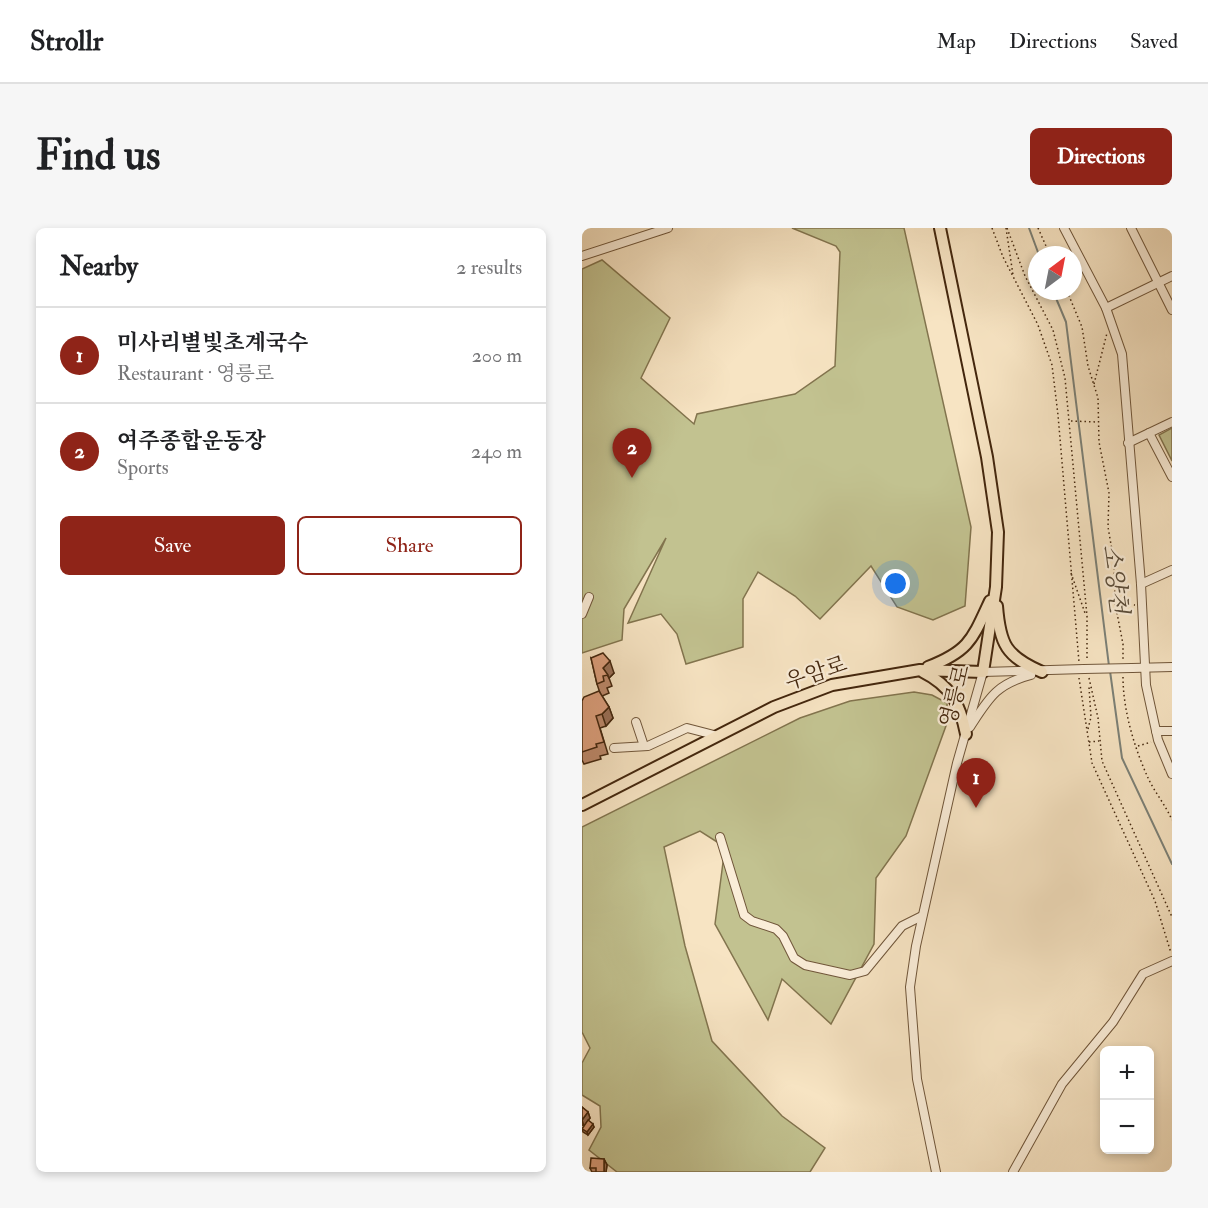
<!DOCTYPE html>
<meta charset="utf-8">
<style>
body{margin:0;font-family:"IM FELL Double Pica","Noto Serif KR",serif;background:#f6f6f6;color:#202124}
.controls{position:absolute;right:18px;bottom:18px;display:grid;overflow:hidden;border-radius:9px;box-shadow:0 3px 9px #0003}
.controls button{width:54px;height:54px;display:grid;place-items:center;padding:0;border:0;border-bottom:2px solid #e0e0e0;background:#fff;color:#202124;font:30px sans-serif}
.compass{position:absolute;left:446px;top:18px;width:54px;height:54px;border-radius:50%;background:#fff;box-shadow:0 3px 9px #0003;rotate:32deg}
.you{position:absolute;left:314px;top:356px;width:21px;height:21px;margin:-15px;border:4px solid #fff;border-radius:50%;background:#1a73e8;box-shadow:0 0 0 9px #1a73e833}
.badge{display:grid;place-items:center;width:39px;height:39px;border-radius:50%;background:#8f2418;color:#fff;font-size:20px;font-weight:700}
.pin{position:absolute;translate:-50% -50px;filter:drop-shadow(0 2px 3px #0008)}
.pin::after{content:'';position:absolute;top:32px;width:21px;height:18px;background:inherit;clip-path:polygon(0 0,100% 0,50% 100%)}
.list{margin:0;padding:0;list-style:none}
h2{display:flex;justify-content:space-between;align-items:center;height:78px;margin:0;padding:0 24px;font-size:26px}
h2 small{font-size:20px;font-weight:400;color:#757577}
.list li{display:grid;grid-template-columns:39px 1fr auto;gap:18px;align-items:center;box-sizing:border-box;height:96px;padding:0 24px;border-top:2px solid #e0e0e0}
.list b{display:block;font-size:22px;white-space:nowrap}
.list p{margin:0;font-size:20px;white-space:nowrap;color:#757577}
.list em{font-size:20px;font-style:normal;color:#757577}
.actions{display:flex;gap:12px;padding:18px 24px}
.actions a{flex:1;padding:14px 0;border:2px solid #8f2418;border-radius:9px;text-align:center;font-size:21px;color:#8f2418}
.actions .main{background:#8f2418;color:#fff}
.map{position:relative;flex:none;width:590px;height:944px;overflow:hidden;border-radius:9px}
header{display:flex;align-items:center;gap:36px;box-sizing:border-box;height:84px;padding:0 30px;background:#fff;border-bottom:2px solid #e0e0e0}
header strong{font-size:28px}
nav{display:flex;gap:33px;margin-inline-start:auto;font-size:21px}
.intro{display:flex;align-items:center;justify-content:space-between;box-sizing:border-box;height:144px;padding:0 36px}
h1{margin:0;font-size:42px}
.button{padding:15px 27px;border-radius:9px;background:#8f2418;color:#fff;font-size:21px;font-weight:700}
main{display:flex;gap:36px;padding:0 36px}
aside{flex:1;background:#fff;border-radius:9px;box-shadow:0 3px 9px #0003}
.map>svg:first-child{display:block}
.green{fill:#c2c290;stroke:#82744e;stroke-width:1.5}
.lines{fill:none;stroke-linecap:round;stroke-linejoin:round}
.stream{stroke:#7b8077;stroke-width:2}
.minor-casing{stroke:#70563a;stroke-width:10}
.major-casing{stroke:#43260d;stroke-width:14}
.path{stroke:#43260d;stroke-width:1.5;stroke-dasharray:1.5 3;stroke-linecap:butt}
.minor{stroke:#faedd8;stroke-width:8}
.major{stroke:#f7e4c3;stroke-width:10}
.minor-bridge-casing{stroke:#70563a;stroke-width:10;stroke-linecap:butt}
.minor-bridge{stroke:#faedd8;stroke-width:8}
.wall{fill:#bc886a;stroke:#43260d;stroke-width:1.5}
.shaded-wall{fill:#996f56;stroke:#43260d;stroke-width:1.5}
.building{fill:#db9e7b;stroke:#43260d;stroke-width:1.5}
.labels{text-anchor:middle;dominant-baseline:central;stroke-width:4.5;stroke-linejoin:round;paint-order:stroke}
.street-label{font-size:22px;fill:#43260d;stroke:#faedd8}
.water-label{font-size:24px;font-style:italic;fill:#5a4c39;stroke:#faedd8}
</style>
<header>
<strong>Strollr</strong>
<nav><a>Map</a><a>Directions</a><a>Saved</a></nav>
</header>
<div class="intro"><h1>Find us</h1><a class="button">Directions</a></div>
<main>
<aside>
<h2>Nearby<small>2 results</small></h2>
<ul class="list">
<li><span class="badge">1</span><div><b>미사리별빛초계국수</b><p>Restaurant · 영릉로</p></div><em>200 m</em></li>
<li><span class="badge">2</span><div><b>여주종합운동장</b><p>Sports</p></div><em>240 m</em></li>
</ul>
<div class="actions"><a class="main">Save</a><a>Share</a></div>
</aside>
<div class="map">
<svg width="590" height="944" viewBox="0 0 590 944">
<rect width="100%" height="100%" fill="#f7e4c3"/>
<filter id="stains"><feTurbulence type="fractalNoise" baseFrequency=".00333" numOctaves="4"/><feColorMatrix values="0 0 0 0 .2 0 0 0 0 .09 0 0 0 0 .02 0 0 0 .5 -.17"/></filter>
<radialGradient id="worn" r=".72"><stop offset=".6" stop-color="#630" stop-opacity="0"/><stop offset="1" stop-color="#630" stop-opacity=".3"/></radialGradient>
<g class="green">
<path d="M210 0H322L389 299 383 378 351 392 315 379 289 338 238 391 213 368 176 344 161 371V419L104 436 95 406 79 386 46 395 84 310 42 381 40 412 0 425V41L20 32 88 90 59 150 112 196 115 186 213 166 253 138 258 24 254 18Z"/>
<path d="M590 200V233L577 207Z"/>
<path d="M332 464 350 467 365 475V495L324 608 294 650 292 716 249 796 200 751 186 792 133 696 143 619 118 603 82 619 103 718 130 813 200 888 243 920 228 944H35L7 922 19 899 18 878 0 867V835L8 820 0 804V599L218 490 268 473Z"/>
</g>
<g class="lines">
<g class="stream">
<path d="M447 0 457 27"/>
<path d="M471 63 484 94 527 438"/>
<path d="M528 443 540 530 590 636"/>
</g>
<g class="minor-casing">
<g id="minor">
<path d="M482 0 524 80 540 126 559 356 564 457 576 512 590 546"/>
<path d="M549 0 590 82"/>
<path d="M0 28 86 0"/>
<path d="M524 80 590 48"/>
<path d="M567 205 590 249"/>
<path d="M546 215 590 194"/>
<path d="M559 356 590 342"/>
<path d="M0 386 7 369"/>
<path d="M550 440 590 439"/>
<path d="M54 494 62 518"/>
<path d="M388 499C407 470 414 456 449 447"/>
<path d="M574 503H590"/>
<path d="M32 520 66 518 105 500 136 508"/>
<path d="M138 609 162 687 170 693 194 701 201 708 212 730 223 737 268 747 283 743 320 698 340 688"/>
<path d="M354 944 335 851 328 759 334 718 375 535 401 444 502 441"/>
<path d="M431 944 480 856 531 794 561 746 590 733"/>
</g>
</g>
<g class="major-casing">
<g id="major">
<path d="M415 378C418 417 424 428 460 444"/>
<path d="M346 439C387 423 390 412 408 373"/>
<path d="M341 444C369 458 378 476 384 506"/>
<path d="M0 577 192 479 250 457 338 442 401 444 414 359 416 304 405 229 358 0"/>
</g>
</g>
<g class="path">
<path d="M410 0 421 29 456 97 470 137 476 187 497 434"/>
<path d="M424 0 431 47"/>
<path d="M425 0 443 48 471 102 483 150 505 388V433"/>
<path d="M456 0 468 27"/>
<path d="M485 63 500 99 506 138 516 170 517 214 527 265 526 299 532 334 533 375 541 416V432"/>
<path d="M512 156 525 105"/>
<path d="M489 193 515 194"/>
<path d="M489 345 503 385"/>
<path d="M534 375 553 377"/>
<path d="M541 449C541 483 553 522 567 552 574 566 584 578 590 592"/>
<path d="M497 450 510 535 573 673 589 725"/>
<path d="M507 450 516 490 520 533 590 689"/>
<path d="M506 501 509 489 507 459"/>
<path d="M507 514 517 513"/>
<path d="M556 518 569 514"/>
</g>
<use href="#minor" class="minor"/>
<use href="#major" class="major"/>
<g class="minor-bridge-casing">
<path id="minor-bridge" d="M502 441 550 440"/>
</g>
<use href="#minor-bridge" class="minor-bridge"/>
</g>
<g class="wall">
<path d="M9 430 32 445 27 450 30 458 25 460 27 465 20 468 27 479 31 490 24 498 18 500 26 526 18 528 19 531 2 536 0 532V473L18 465 15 456Z"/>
<path d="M0 879 6 884 8 890 6 892 12 899 6 907 1 904 0 901 2 898 0 897Z"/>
<path d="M22 931 25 937 24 944H10L8 940Z"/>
</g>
<g class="shaded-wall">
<path d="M28 433 32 445 27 450 21 440Z"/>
<path d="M27 479 31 490 24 498 20 486Z"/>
<path d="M6 884 8 890 2 898 0 892Z"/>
<path d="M11 896 12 899 6 907 5 904Z"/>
<path d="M22 931 25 937 24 944H22Z"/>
</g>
<g class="building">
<path d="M21 425 28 433 21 440 26 447 21 448 22 453 15 456 9 430Z"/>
<path d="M17 463 27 479 20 486 14 488 22 514 14 516 15 519 0 524V473L2 469Z"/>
<path d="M0 879 6 884 0 892Z"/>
<path d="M6 892 11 896 5 904 0 901Z"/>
<path d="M9 930 22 931V944H14V940H8Z"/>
</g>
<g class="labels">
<g class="street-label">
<text transform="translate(234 445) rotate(-18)">우암로</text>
<text transform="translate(373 468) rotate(-76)">영릉로</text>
</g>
<g class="water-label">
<text transform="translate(533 351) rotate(83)">소양천</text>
</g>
</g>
<rect width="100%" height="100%" filter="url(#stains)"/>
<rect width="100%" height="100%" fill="url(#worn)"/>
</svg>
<div class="controls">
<button>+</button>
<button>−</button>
</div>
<svg class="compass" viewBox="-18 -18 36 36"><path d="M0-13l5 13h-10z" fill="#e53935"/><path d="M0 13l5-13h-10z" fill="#757577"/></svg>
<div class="you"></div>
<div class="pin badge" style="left:394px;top:580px">1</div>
<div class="pin badge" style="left:50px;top:250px">2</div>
</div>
</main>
